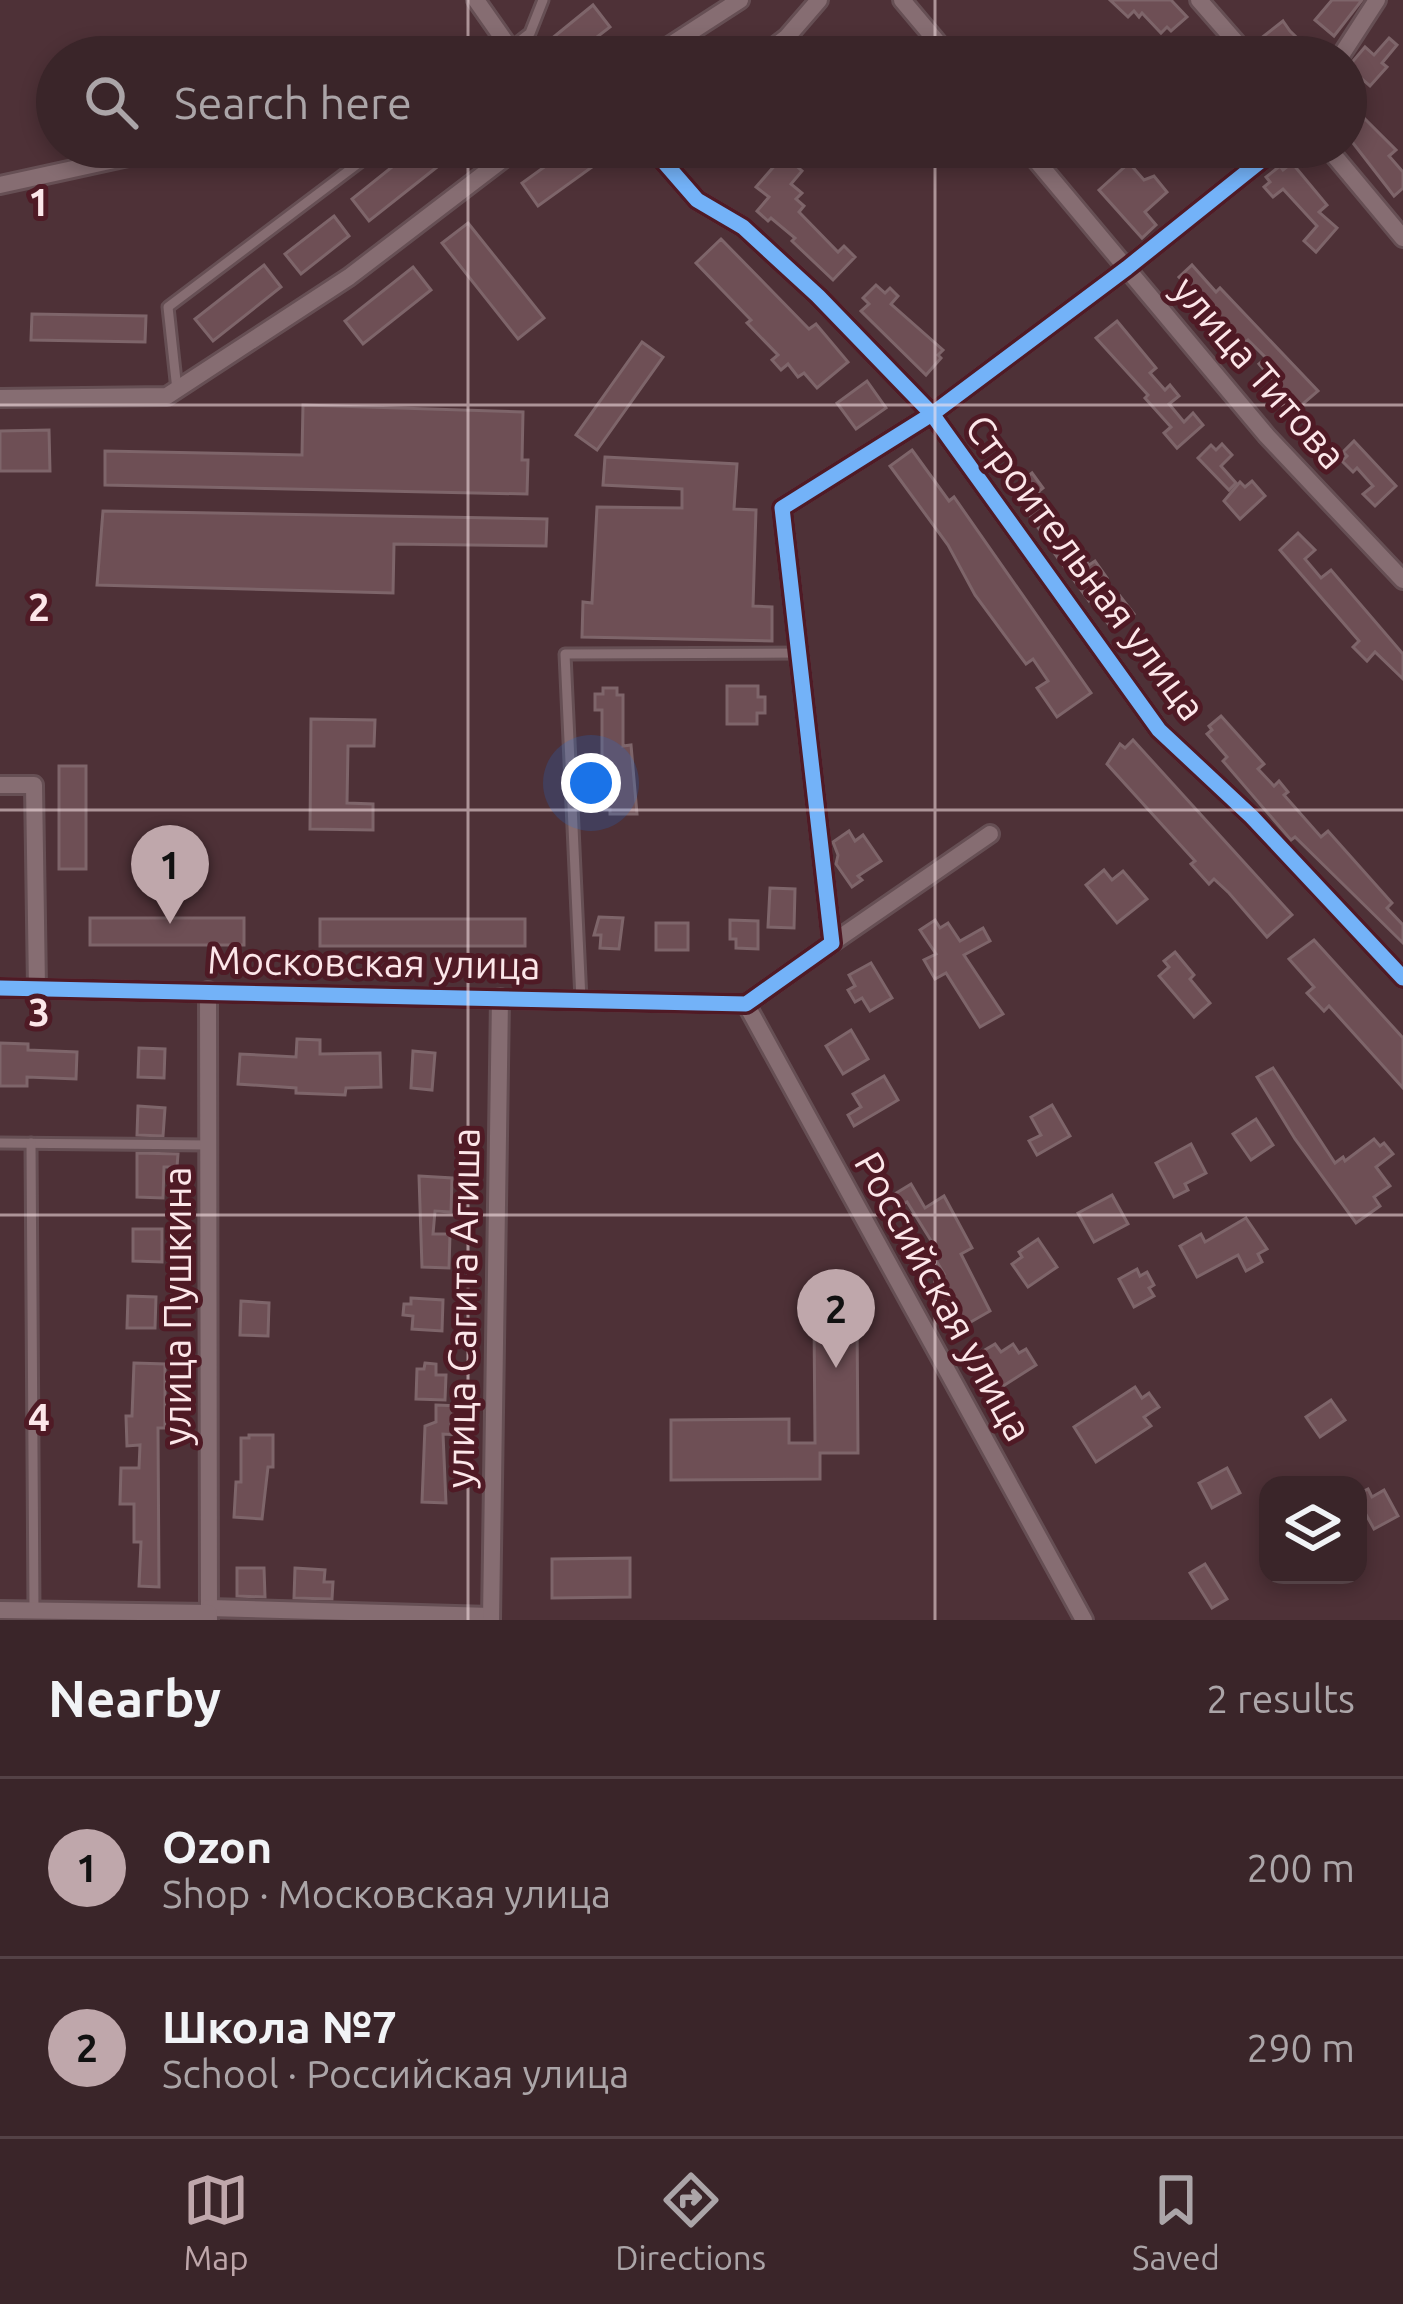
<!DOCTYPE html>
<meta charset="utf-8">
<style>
body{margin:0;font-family:Ubuntu,sans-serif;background:#412d31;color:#f1f3f6}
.controls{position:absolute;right:36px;bottom:36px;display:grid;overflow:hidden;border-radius:24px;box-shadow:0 6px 18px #0003}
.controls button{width:108px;height:108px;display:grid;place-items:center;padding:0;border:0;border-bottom:3px solid #544246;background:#3a2529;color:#f1f3f6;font:60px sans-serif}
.you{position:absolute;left:591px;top:783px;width:42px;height:42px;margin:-30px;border:9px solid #fff;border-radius:50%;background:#1a73e8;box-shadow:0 0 0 18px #1a73e833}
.badge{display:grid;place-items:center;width:78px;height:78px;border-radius:50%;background:#bfa7ab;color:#111;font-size:39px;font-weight:700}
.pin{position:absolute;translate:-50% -99px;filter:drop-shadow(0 3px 6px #0008)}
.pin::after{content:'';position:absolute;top:63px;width:42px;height:36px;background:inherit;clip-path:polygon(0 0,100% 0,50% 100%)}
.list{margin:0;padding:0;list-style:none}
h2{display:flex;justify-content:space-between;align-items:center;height:156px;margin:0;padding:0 48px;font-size:51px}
h2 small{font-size:39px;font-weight:400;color:#aba5a8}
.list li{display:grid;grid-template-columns:78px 1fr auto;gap:36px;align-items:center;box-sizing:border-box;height:180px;padding:0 48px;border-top:3px solid #544246}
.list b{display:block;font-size:45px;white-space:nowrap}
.list p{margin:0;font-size:39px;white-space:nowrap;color:#aba5a8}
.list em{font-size:39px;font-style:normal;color:#aba5a8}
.icon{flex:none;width:66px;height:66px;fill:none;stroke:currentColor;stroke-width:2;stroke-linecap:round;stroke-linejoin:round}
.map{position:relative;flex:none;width:1403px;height:1620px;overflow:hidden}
.search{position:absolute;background:#3a2529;box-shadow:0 6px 18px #0003;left:36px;right:36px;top:36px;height:132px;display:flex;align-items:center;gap:30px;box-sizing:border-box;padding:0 42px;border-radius:66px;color:#aba5a8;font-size:45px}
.sheet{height:516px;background:#3a2529}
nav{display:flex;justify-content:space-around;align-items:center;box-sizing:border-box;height:168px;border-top:3px solid #544246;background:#3a2529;font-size:33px;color:#aba5a8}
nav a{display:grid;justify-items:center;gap:6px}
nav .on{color:#bfa7ab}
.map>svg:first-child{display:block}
.building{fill:#6e4f55;stroke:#7e656a;stroke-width:3}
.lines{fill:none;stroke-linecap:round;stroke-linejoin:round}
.lane-casing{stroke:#664f54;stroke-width:15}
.street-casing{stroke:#664f54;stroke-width:22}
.lane{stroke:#866d72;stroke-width:9}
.street{stroke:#866d72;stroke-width:16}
.cycleway-casing{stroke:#4f1a25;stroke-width:22}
.cycleway{stroke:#73b2f8;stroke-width:15}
.grid{fill:none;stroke:#fce6e9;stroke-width:3;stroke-opacity:0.55}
.labels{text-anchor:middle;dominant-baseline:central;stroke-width:10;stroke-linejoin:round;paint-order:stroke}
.street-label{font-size:39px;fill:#fce6e9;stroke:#4f1a25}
.grid-label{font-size:39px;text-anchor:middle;font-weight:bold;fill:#fce6e9;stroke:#4f1a25;stroke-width:10;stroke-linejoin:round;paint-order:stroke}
</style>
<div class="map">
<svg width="1403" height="1620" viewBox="0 0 1403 1620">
<rect width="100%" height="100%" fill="#4e3137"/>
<g class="building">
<path d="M1110 0H1171L1187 17 1171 31 1167 27 1161 33 1142 13 1139 17 1134 11 1128 17Z"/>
<path d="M1332 0H1362L1334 36 1315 20Z"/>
<path d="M593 5 610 27 571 57H529Z"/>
<path d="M1283 21 1290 31 1317 57H1275L1260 39Z"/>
<path d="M1389 38 1397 45 1382 63 1387 67 1370 86 1348 67 1365 47 1374 55Z"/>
<path d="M1365 119 1396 150 1389 156 1403 172V188L1394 196 1346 134Z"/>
<path d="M417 147 437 167 369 221 352 199Z"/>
<path d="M572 147H599L606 157 538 206 522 183Z"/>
<path d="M784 155 802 171 791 184 802 193 796 199 804 206 799 212 838 252 844 246 855 257 833 280 792 241 795 238 771 218 768 221 757 211 769 197 756 187Z"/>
<path d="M1129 163 1144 180 1154 176 1167 192 1145 212 1156 225 1142 238 1099 190Z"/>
<path d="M1292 163 1327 205 1319 212 1337 228 1316 252 1304 241 1317 226 1283 189 1273 197 1264 187 1270 182 1266 177 1280 166 1283 170Z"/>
<path d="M334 216 349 236 301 274 285 254Z"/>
<path d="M468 223 544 318 518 339 442 243Z"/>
<path d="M721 239 809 329 816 324 848 362 817 388 804 373 798 377 788 364 781 370 772 360 778 355 747 323 751 320 696 263Z"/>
<path d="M264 265 281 287 213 341 195 319Z"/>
<path d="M1192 265 1216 292 1220 288 1318 391 1297 409 1259 364 1266 358 1248 340 1241 346 1179 277Z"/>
<path d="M413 267 431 290 363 344 345 321Z"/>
<path d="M876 285 885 293 890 288 898 296 891 304 943 350 938 355 941 358 926 375 861 311 869 304 863 298Z"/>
<path d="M32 314 146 316 145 342 31 340Z"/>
<path d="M1117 321 1156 368 1150 373 1165 390 1170 385 1179 396 1169 404 1184 422 1193 413 1203 425 1177 448 1164 433 1171 427 1145 398 1148 395 1096 338Z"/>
<path d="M642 342 663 357 597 450 576 435Z"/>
<path d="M867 381 886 408 856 429 837 403Z"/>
<path d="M303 405 523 412 522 460H528L527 494 105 485V451L302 455Z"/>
<path d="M49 430 50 471H0V431Z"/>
<path d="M1354 441 1396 486 1375 506 1363 494 1373 486 1357 468 1353 472 1342 461 1347 456 1343 452Z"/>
<path d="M1222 444 1232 455 1221 466 1236 483 1229 490 1198 458 1211 445 1216 450Z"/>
<path d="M912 450 949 501 954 497 1091 693 1057 717 1037 688 1048 681 1033 659 1026 664 975 595 948 545 890 466Z"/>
<path d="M605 457 737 464 734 509 756 510 753 606 772 607V641L582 637 583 602 592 603 597 507 682 508V489L603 485Z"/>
<path d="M1032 473 1043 488 1038 492 1056 515 1039 529 1012 489Z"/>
<path d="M1252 481 1265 496 1240 519 1224 501 1240 482 1245 487Z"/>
<path d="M103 511 547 519 546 546 394 544 393 593 97 585Z"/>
<path d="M1298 533 1315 550 1305 559 1321 578 1331 570 1403 654V679L1375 652 1367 661 1353 647 1359 641 1280 550Z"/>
<path d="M1071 542 1089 565 1095 561 1107 578 1100 582 1113 601 1120 596 1134 614 1113 630 1103 617 1108 613 1095 597 1089 601 1055 554Z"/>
<path d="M727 686H758V697H765V713H757V724H727Z"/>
<path d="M603 688H617V695H623V746L631 745 637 814H610V809H602V710H595V694H603Z"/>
<path d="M1221 716 1264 764 1258 769 1274 786 1279 781 1288 792 1284 795 1321 837 1328 831 1392 903 1387 908 1403 925V943L1295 837 1291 840 1223 761 1227 757 1207 734 1212 730 1209 726Z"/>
<path d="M311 719 375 720 374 746H348L347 803 373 804V830L310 829Z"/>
<path d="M1133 740 1292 915 1267 937 1229 893 1214 879 1209 884 1191 864 1195 861 1107 764 1120 744 1125 748Z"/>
<rect x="59" y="766" width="27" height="103"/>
<path d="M849 831 855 841 863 835 881 861 858 876 862 880 852 887 836 864 838 855 833 842Z"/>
<path d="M1104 870 1112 880 1123 871 1147 899 1117 923 1086 885Z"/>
<path d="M770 888 795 889 794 928 768 927Z"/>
<path d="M599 917 623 918 619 949 600 948 601 935H594Z"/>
<rect x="90" y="918" width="154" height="27"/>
<rect x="320" y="919" width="205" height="27"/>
<path d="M730 920 758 921V949L736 948V939H730Z"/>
<path d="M935 920 940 928 948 923 960 941 983 928 990 941 964 955 1003 1014 980 1027 946 973 935 979 924 960 936 954 920 930Z"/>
<rect x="656" y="923" width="32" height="27"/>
<path d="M1314 940 1403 1038V1088L1329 1006 1324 1011 1307 993 1314 987 1289 959Z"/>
<path d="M1175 952 1194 975 1190 979 1210 1003 1194 1017 1159 976 1169 967 1164 961Z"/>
<path d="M871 963 892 998 870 1011 862 998 855 1002 848 990 855 986 849 975Z"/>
<path d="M851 1030 868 1059 843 1074 826 1046Z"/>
<path d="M297 1039 320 1040V1054L380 1053 381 1087 346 1088 345 1095 296 1093V1088L238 1084 240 1054 296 1057Z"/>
<path d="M0 1043 28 1044V1050L77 1052 76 1079 27 1077V1086H0Z"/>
<path d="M139 1048 165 1049 164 1078 138 1077Z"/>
<path d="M413 1051 435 1053 432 1090 411 1088Z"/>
<path d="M1273 1068 1335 1163 1343 1157 1345 1161 1374 1139 1380 1146 1384 1143 1393 1154 1376 1167 1390 1186 1374 1197 1380 1206 1356 1223 1295 1139 1257 1077Z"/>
<path d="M884 1076 898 1100 854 1126 848 1115 861 1107 853 1094Z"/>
<path d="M1052 1105 1070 1136 1037 1155 1029 1141 1041 1135 1031 1117Z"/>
<path d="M138 1106 165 1108 163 1136 137 1135Z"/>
<path d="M1256 1119 1273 1145 1251 1160 1233 1134Z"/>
<path d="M1191 1144 1206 1173 1185 1184 1188 1190 1174 1197 1156 1163Z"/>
<path d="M137 1153 178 1154 177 1167H164L163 1198 137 1197Z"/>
<path d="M419 1176 452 1178 451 1212 435 1211 433 1234H450L449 1268 422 1267Z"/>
<path d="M911 1184 925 1208 944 1196 972 1248 961 1254 990 1311 962 1327 936 1279 944 1274 930 1250 935 1247 907 1202 899 1206 893 1195Z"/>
<path d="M1112 1195 1128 1224 1094 1242 1078 1213Z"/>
<path d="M1246 1218 1267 1249 1258 1254 1262 1262 1246 1271 1238 1255 1197 1277 1180 1246 1201 1234 1205 1242Z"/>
<path d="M133 1229H162V1262L133 1261Z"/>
<path d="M1038 1239 1057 1267 1028 1287 1012 1264 1022 1257 1019 1252Z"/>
<path d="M1137 1269 1140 1276 1147 1272 1154 1285 1149 1288 1154 1296 1134 1307 1119 1279Z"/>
<path d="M128 1296 156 1297 155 1328H127Z"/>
<path d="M411 1298 443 1300 442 1331 412 1329 413 1316 403 1315 404 1304H411Z"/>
<path d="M241 1301 269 1303 268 1336 240 1335Z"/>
<path d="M814 1317H857L858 1453H820V1479L671 1480V1420L789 1419V1443H815Z"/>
<path d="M995 1344 1001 1352 1013 1344 1019 1353 1026 1349 1036 1365 1000 1388 978 1354Z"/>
<path d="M134 1363 165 1364V1428H158L159 1587 139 1586 141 1542H134V1504H120L121 1468H139L140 1445 127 1446 126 1416H132Z"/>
<path d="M425 1363 436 1364V1375H446L445 1400 416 1399 417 1369H424Z"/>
<path d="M1135 1387 1142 1398 1149 1393 1159 1407 1144 1417 1151 1426 1096 1462 1074 1427Z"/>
<path d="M1331 1400 1345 1420 1320 1437 1306 1417Z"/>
<path d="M436 1405 459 1406 458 1435 443 1434 446 1503 422 1502 425 1426 436 1422Z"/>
<path d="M249 1435H273V1467H268L262 1519 234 1517 236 1482H241V1438H249Z"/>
<path d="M1227 1468 1240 1493 1212 1508 1199 1483Z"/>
<path d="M1368 1489 1372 1497 1384 1490 1398 1516 1374 1529 1358 1500V1494Z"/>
<path d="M630 1558V1597L552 1598V1559Z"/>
<path d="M1205 1564 1227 1599 1212 1608 1190 1573Z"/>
<path d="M237 1568H264L265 1597 237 1596Z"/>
<path d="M295 1568 325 1570 324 1582H333L332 1599 294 1598Z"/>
</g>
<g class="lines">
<g class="lane-casing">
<g id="lane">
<path d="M499 57 530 33 543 0"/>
<path d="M177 390 168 307 380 147"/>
<path d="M581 1000 565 654 799 653"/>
<path d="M0 1143 208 1145"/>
<path d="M31 1143 34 1611"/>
</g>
</g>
<g class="street-casing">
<g id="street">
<path d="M476 0 516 57"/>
<path d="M902 0 950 57"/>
<path d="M1199 0 1249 57"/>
<path d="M652 57 740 0"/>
<path d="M761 57 787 37 819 0"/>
<path d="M1340 57 1377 0"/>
<path d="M1025 147 1267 436 1403 580"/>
<path d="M1327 147 1403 238"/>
<path d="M657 154 697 200 743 227 818 296 932 414 1159 730 1252 817 1403 978"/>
<path d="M0 185 128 157H200"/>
<path d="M0 398 167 396 349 277 519 147"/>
<path d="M0 785H34L37 988"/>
<path d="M832 943 990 834"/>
<path d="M0 988 746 1004"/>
<path d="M208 991 209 1620"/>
<path d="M746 1004 832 943 782 508 932 414 1127 268 1278 147"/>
<path d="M746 1004 1084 1620"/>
<path d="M209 1608 491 1616"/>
<path d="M0 1610 209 1613"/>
<path d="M491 1620 500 998"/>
</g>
</g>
<use href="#lane" class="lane"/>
<use href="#street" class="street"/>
<g class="cycleway-casing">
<g id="cycleway">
<path d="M657 154 697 200 743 227 818 296 932 414 1159 730 1252 817 1403 978"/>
<path d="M0 988 746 1004 832 943 782 508 932 414 1127 268 1278 147"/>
</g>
</g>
<use href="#cycleway" class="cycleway"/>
</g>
<path class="grid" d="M468 0V57M935 0V57M468 147V1620M935 147V1620M0 405H1403M0 810H1403M0 1215H1403"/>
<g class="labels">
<g class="street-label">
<text transform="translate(1260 372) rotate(49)">улица Титова</text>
<text transform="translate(1086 567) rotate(53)">Строительная улица</text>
<text transform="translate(374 962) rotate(1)">Московская улица</text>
<text transform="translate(944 1296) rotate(61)">Российская улица</text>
<text transform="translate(176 1306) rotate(-90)">улица Пушкина</text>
<text transform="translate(462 1308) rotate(-89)">улица Сагита Агиша</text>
</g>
</g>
<g class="grid-label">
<text x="39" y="216">1</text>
<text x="39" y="621">2</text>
<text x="39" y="1026">3</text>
<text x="39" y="1431">4</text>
</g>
</svg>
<div class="controls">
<button><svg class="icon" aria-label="layers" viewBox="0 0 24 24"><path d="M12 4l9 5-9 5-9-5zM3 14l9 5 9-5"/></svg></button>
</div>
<div class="you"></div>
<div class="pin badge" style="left:170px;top:924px">1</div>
<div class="pin badge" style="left:836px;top:1368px">2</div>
<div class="search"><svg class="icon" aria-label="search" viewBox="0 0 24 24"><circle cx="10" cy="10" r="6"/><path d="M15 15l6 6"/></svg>Search here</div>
</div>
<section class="sheet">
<h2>Nearby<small>2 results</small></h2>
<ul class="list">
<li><span class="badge">1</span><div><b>Ozon</b><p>Shop · Московская улица</p></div><em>200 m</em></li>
<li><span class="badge">2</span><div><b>Школа №7</b><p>School · Российская улица</p></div><em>290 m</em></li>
</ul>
</section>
<nav>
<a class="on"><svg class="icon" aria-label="map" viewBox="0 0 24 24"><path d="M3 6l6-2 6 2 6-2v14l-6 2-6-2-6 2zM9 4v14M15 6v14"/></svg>Map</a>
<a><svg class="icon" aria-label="directions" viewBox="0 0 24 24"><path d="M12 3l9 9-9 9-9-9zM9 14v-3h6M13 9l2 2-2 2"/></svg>Directions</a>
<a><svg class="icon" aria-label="saved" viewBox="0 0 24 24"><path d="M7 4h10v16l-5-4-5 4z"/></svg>Saved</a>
</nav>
